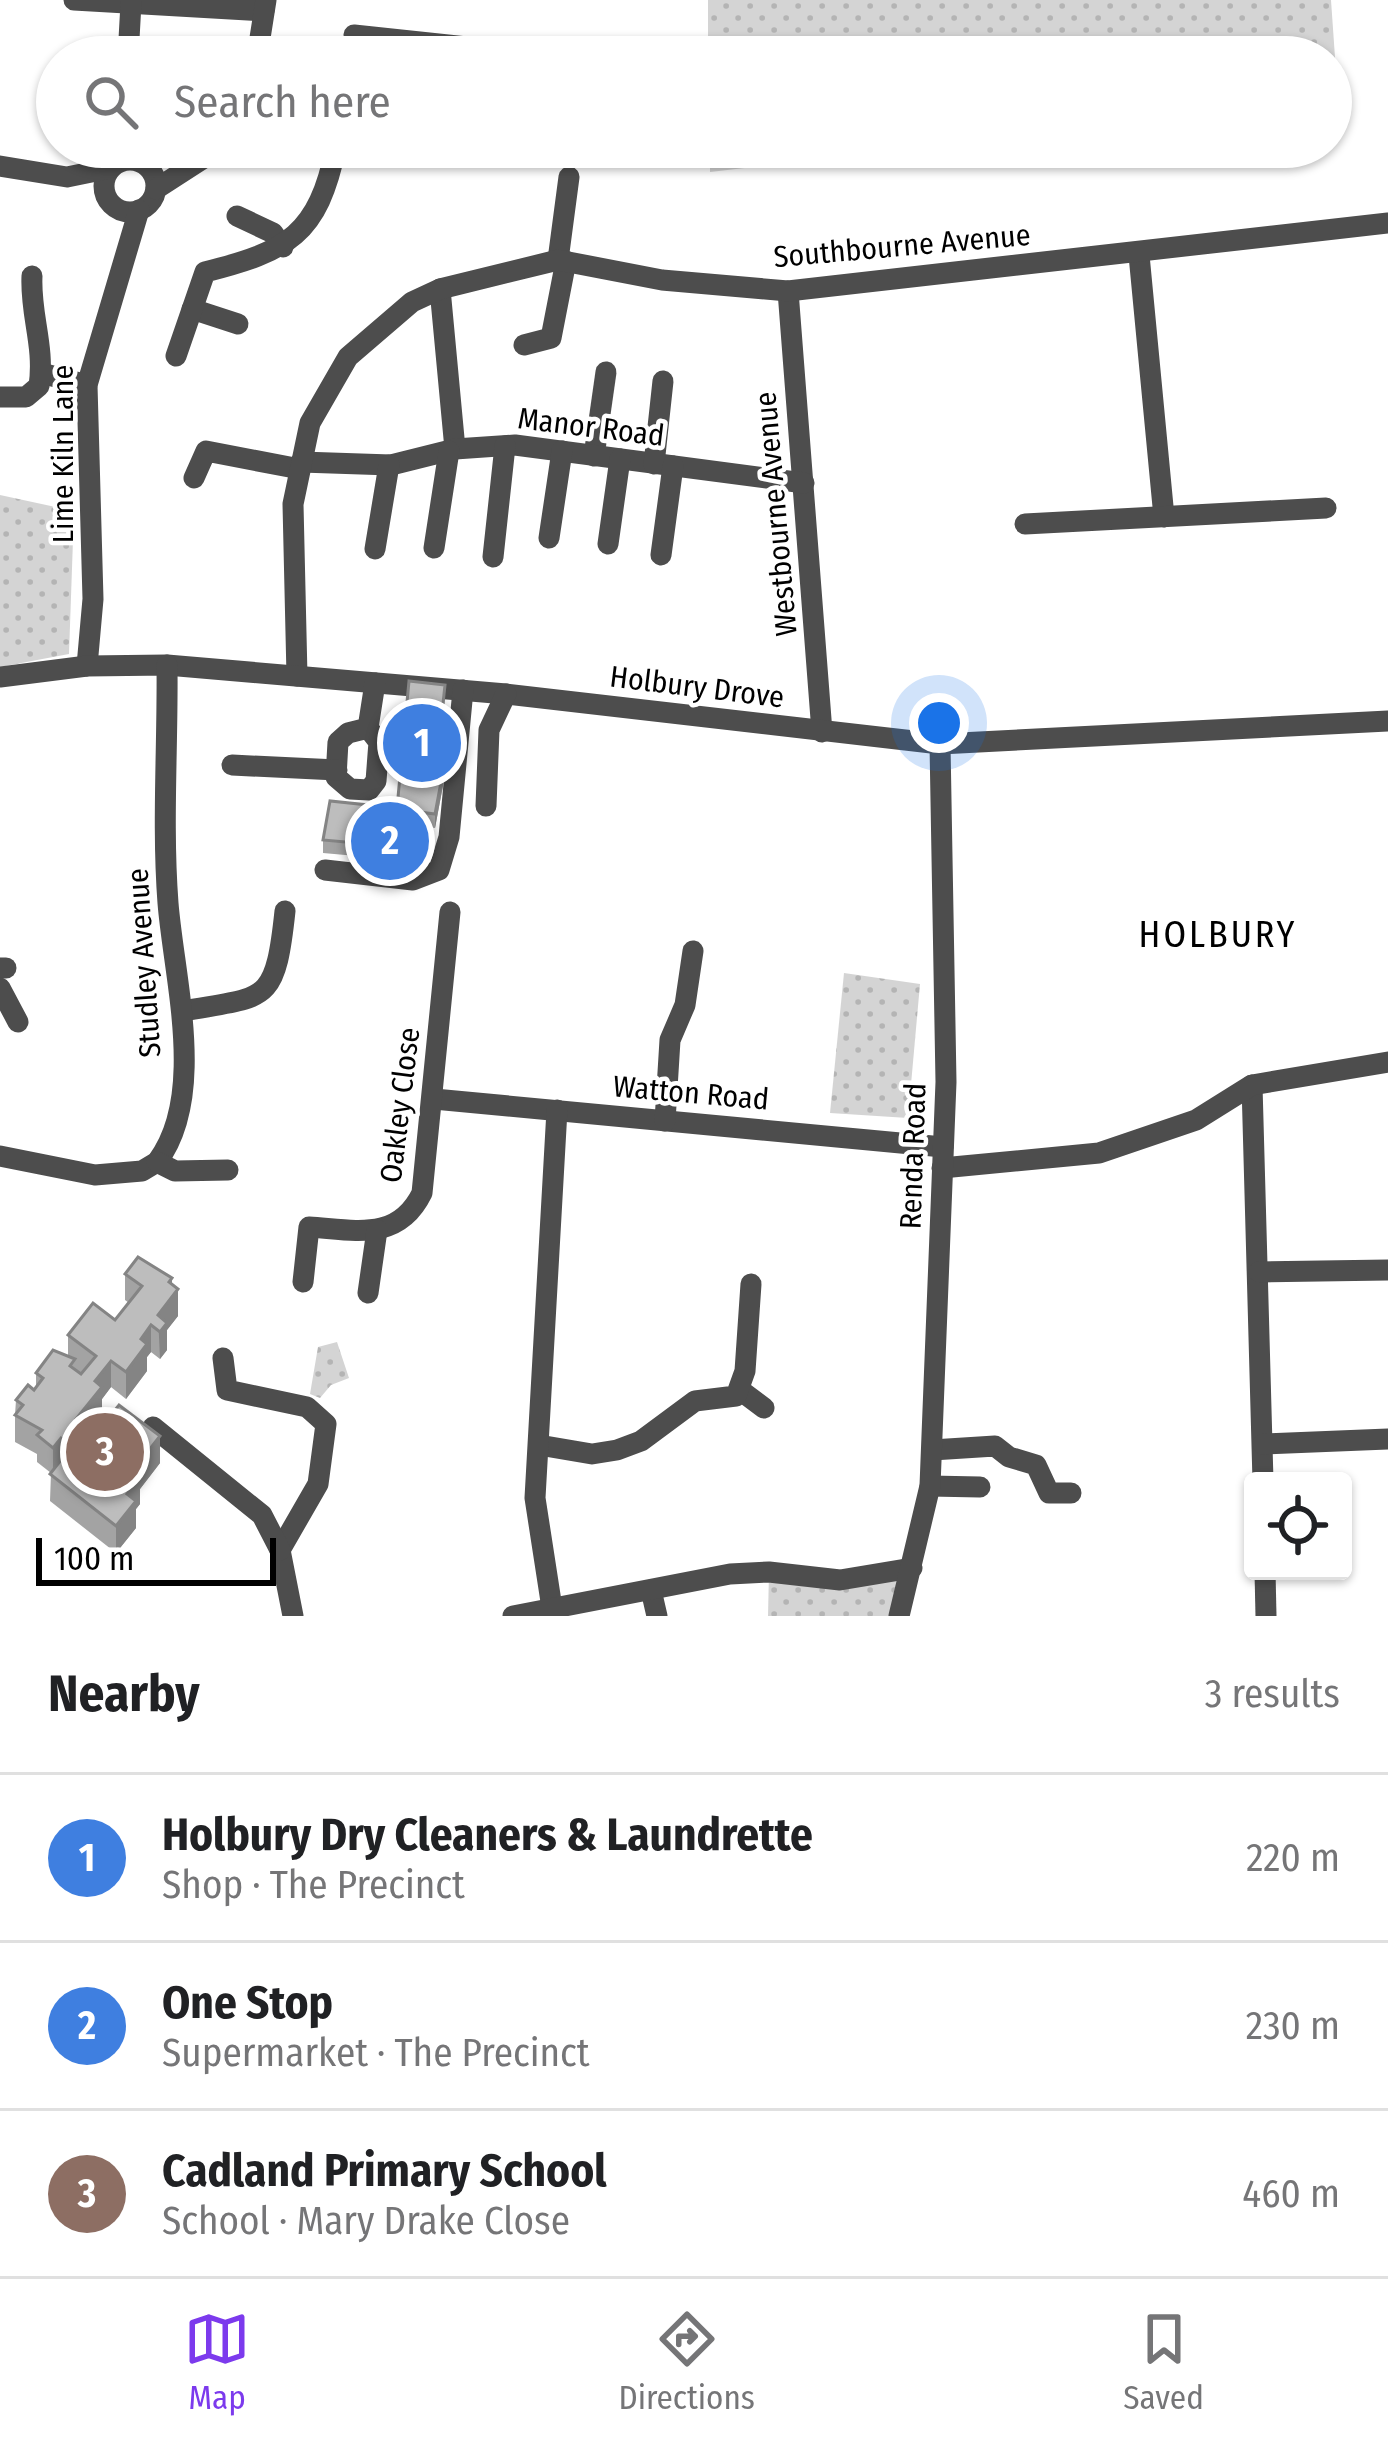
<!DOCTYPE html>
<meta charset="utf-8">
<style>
body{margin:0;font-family:"Fira Sans Condensed",sans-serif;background:#f2f2f2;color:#202124}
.controls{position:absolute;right:36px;bottom:36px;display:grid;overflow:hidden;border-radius:12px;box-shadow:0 3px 9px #0004}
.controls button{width:108px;height:108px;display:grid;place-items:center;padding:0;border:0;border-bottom:3px solid #e0e0e0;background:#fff;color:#202124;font:60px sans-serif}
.scale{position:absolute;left:36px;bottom:30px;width:240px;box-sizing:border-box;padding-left:12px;border:6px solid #000;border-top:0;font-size:33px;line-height:42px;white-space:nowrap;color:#000;-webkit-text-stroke:9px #fff;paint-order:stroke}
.you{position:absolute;left:939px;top:723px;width:42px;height:42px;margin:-30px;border:9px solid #fff;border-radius:50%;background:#1a73e8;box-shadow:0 0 0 18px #1a73e833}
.badge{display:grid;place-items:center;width:78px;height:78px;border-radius:50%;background:#7c3aed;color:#fff;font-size:39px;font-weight:700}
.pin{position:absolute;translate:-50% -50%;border:6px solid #fff;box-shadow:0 3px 12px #0006}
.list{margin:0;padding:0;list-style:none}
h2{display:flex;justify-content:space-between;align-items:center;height:156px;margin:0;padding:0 48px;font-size:51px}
h2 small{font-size:39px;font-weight:400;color:#757577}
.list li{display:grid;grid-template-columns:78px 1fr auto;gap:36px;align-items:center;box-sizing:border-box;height:168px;padding:0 48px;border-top:3px solid #e0e0e0}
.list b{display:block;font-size:45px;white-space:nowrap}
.list p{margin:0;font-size:39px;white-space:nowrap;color:#757577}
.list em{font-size:39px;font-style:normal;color:#757577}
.icon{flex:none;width:66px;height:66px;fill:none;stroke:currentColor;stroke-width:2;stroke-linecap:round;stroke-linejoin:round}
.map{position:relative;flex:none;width:1388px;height:1616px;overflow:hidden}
.search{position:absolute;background:#fff;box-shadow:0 3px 9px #0004;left:36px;right:36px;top:36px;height:132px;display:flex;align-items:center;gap:30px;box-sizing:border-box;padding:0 42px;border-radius:66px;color:#757577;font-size:45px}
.sheet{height:660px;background:#fff}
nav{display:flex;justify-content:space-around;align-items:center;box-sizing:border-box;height:168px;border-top:3px solid #e0e0e0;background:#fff;font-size:33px;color:#757577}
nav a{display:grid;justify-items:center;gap:6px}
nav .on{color:#7c3aed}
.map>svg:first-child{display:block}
.park{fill:url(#park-dots)}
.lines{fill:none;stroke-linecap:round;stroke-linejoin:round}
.minor{stroke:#4d4d4d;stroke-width:21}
.wall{fill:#a3a3a3}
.shaded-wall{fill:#848484}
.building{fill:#bdbdbd;stroke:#848484;stroke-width:3}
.labels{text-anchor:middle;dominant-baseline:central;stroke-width:9;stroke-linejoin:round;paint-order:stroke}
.street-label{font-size:30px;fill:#000;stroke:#fff}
.quarter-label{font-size:36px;letter-spacing:3px;fill:#000;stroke:#fff}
</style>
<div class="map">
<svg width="1388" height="1616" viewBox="0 0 1388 1616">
<defs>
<pattern id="park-dots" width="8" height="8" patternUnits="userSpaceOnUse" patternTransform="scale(3)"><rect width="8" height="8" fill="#d4d4d4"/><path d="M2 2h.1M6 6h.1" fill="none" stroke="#b4b4b4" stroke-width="1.8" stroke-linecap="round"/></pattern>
</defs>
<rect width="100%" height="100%" fill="#fff"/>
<g class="park">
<path d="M708 0H1331L1337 86 1331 87V57H708Z"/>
<path d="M710 147H922L710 172Z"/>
<path d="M0 495 74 511 69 654 0 667Z"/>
<path d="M844 973 920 984 908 1118 830 1113Z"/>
<path d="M337 1342 349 1378 331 1385 320 1398 310 1394 318 1347Z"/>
<path d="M912 1568 899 1616H768L769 1572Z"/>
</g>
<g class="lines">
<g class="minor">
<path d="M74 0 264 11"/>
<path d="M354 35 561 57"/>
<path d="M128 57 131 3"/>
<path d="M257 57 266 0"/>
<circle cx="130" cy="186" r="26"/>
<path d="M0 166 67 177 111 168"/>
<path d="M156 189 221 147"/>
<path d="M237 216 273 233 283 247"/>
<path d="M1139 255 1164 517"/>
<path d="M558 260 569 177"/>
<path d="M440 289 455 449"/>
<path d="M788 291 822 732"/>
<path d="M192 309 238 324"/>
<path d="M524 345 551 338 566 261"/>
<path d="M176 356 205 272C288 251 318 235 336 147"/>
<path d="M41 373 87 385"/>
<path d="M0 397H26L39 386C45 346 30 315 32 276"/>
<path d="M594 456 606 372"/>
<path d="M301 462 391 465 455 449 515 445 804 483"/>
<path d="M654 464 663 381"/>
<path d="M194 478 206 451 300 469"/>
<path d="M1025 524 1326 508"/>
<path d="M549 538 562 451"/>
<path d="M608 544 620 459"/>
<path d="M434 548 449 451"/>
<path d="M375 549 389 465"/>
<path d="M661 555 673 466"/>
<path d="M493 557 505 446"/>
<path d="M87 666 93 599 87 385 139 210"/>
<path d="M297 676 293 504 310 423 348 357 412 302 440 289 558 260 662 280 788 291 1388 223"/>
<path d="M0 677 87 666 167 665 506 694 940 744 1388 721"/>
<path d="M368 728 348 733 338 742 336 777 350 789 369 790 376 781 379 742 368 728 375 683"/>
<path d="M232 765 337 770"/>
<path d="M486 806 489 730 506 694"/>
<path d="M325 870 413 880 439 870 449 837 463 690"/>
<path d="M0 968H6"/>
<path d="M0 988 18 1022"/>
<path d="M183 1011C266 996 275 1006 285 911"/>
<path d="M1252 1085 1263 1481"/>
<path d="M434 1099 943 1147"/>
<path d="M665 1121 670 1040 685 1005 693 951"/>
<path d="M0 1156 95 1175 142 1171 157 1162C207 1096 174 979 168 903 162 824 168 744 167 665"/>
<path d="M157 1162 175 1171 228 1170"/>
<path d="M942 1168 1099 1153 1196 1120 1252 1085 1388 1062"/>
<path d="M1259 1272 1388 1270"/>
<path d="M303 1282 309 1227C355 1230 398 1242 422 1193L450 912"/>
<path d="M368 1293 377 1230"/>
<path d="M223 1358 227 1390 307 1407 326 1424 318 1484 280 1550 293 1616"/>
<path d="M740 1390 764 1408"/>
<path d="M153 1427 262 1515 280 1550"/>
<path d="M1263 1444 1388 1439"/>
<path d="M539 1445 592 1454 617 1450 641 1441 695 1401 736 1396 745 1371 751 1284"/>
<path d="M932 1450 995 1446 1009 1457 1036 1465 1049 1493H1071"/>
<path d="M930 1486 980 1487"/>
<path d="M1265 1571 1266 1616"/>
<path d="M651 1590 657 1616"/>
<path d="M552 1608 535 1498 557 1110"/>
<path d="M513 1616 730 1574 769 1572 840 1580 912 1568"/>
<path d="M899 1616 930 1486 946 1082 940 744"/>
</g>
</g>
<g class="wall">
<path d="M445 698 440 744 448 759 435 828 404 824 401 860 323 853V840L397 808Z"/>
<path d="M125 1274 172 1285 178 1316 167 1330V1350L160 1359 151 1352 147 1357V1371L126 1399 111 1387 102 1399V1413L89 1429 103 1440 106 1435V1421L160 1463 140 1489V1504L136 1509V1528L116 1553 50 1501 51 1473 37 1462V1454L15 1442V1415L16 1400 36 1388V1373L68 1357V1335L115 1320 129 1303 125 1300Z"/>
</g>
<g class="shaded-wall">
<path d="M448 745V759L435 828V814Z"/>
<path d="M172 1278V1297L178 1289V1316L167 1330V1350L160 1359 158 1315Z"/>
<path d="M151 1325V1352L147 1357V1371L126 1399V1372L141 1339Z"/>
<path d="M111 1361V1387L102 1399V1413L76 1446V1419L95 1381Z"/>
<path d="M160 1436V1463L140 1489V1504L136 1509V1528L116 1553V1526L132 1472Z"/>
<path d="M61 1438V1464L53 1475V1448Z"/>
</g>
<g class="building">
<path d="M409 681 445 685 439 741 423 742 448 745 435 814 404 810 401 847 323 840 330 801 397 808Z"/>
<path d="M138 1257 172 1278 169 1282 178 1289 158 1315 167 1323 160 1332 151 1325 141 1339 147 1344 126 1372 111 1361 95 1381 102 1387 76 1419 103 1440 113 1427 106 1421 119 1405 160 1436 132 1472 140 1478 127 1494 136 1501 116 1526 50 1474 72 1446 61 1438 53 1448 37 1435 42 1430 15 1415 23 1405 16 1400 28 1385 34 1390 43 1378 36 1373 53 1350 75 1359 70 1366 81 1374 96 1356 68 1335 93 1303 115 1320 142 1286 125 1274Z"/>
</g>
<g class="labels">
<g class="street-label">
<text transform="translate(902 246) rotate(-5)">Southbourne Avenue</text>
<text transform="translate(591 427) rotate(7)">Manor Road</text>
<text transform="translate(63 454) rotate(-90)">Lime Kiln Lane</text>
<text transform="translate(776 514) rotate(-95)">Westbourne Avenue</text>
<text transform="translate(697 687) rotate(7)">Holbury Drove</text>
<text transform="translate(144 963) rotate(-94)">Studley Avenue</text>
<text transform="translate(691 1093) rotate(5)">Watton Road</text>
<text transform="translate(400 1105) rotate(-83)">Oakley Close</text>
<text transform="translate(913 1156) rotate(-88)">Renda Road</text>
</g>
<g class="quarter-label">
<text x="1218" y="935">HOLBURY</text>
</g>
</g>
</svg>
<div class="controls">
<button><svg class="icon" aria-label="locate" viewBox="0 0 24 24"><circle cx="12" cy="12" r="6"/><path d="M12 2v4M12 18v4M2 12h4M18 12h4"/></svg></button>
</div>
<div class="scale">100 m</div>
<div class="you"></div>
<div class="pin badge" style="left:422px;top:743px;background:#3f7fe0">1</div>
<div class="pin badge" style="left:390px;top:841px;background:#3f7fe0">2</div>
<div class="pin badge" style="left:105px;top:1452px;background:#8d6e63">3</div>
<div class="search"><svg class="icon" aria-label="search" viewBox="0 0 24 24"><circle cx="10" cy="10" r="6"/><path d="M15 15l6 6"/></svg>Search here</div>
</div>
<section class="sheet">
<h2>Nearby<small>3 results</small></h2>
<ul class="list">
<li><span class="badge" style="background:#3f7fe0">1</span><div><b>Holbury Dry Cleaners &amp; Laundrette</b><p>Shop · The Precinct</p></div><em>220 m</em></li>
<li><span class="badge" style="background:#3f7fe0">2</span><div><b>One Stop</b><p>Supermarket · The Precinct</p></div><em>230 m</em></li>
<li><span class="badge" style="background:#8d6e63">3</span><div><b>Cadland Primary School</b><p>School · Mary Drake Close</p></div><em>460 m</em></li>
</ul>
</section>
<nav>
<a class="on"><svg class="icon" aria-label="map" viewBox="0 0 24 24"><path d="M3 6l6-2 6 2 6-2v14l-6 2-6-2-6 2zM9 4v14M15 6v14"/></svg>Map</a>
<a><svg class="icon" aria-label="directions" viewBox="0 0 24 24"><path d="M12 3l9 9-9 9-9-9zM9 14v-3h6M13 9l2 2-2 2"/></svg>Directions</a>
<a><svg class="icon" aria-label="saved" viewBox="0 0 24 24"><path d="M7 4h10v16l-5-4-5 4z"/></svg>Saved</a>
</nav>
